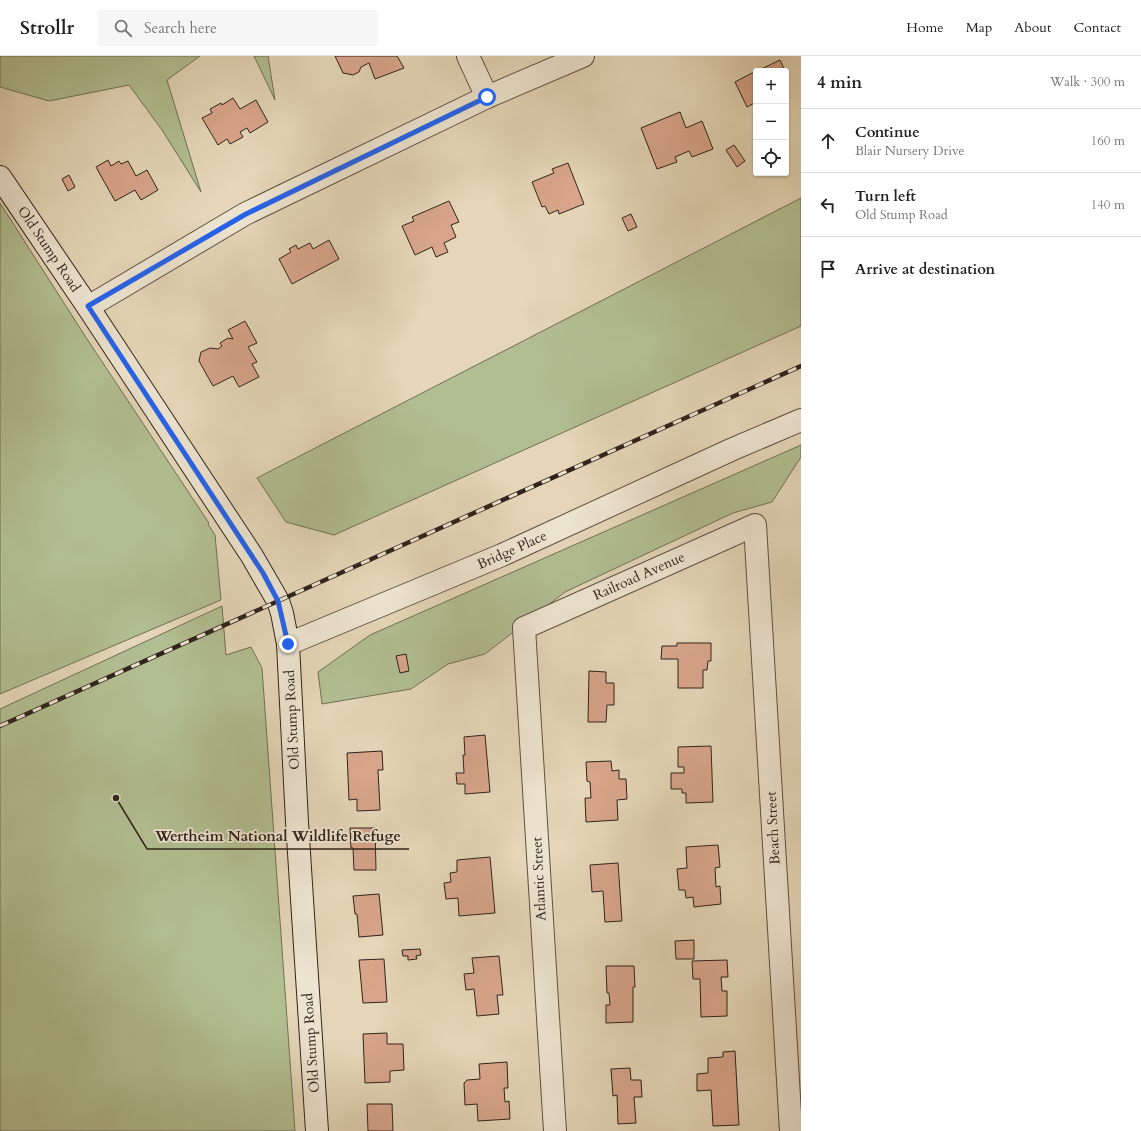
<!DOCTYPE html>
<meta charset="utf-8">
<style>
body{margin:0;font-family:Cardo,serif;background:#f6f6f6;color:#222}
.controls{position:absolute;right:12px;top:12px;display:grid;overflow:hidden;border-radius:4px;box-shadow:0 1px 3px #0004}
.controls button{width:36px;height:36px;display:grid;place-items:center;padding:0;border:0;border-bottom:1px solid #e0e0e0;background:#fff;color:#222;font:20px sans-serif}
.stop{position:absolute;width:12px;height:12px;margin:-9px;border:3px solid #2563eb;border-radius:50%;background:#fff}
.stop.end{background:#2563eb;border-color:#fff;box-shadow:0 1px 4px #0008}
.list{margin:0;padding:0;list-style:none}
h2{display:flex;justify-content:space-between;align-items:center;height:52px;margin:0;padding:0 16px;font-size:17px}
h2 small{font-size:13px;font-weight:400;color:#767676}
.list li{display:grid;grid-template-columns:26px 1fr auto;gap:12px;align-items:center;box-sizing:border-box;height:64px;padding:0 16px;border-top:1px solid #e0e0e0}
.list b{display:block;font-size:15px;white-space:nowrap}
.list p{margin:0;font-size:13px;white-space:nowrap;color:#767676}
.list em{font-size:13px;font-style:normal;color:#767676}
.icon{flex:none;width:22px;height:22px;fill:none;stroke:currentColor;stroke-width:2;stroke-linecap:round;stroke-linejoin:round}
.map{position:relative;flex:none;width:801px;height:1075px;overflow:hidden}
header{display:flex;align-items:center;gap:24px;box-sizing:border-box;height:56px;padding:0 20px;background:#fff;border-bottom:1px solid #e0e0e0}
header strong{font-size:19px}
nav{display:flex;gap:22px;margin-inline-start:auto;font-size:14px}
.search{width:280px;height:36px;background:#f6f6f6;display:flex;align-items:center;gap:10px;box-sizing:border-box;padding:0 14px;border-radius:4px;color:#767676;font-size:15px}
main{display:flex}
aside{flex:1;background:#fff}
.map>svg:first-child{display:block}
.green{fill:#b1be91;stroke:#707057}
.building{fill:#d8a58b;stroke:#30231d}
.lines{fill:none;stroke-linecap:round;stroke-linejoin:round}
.street-casing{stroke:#5d5044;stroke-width:24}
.secondary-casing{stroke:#30231d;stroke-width:24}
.street{stroke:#ede4d0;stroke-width:22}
.secondary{stroke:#ede4d0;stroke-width:22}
.rail-casing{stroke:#30231d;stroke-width:4.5}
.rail{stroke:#ede4d0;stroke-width:3;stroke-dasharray:9;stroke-linecap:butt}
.route{stroke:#2563eb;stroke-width:5}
.labels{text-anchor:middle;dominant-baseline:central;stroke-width:3.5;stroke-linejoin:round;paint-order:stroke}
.street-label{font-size:14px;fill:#30231d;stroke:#ede4d0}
.leader{fill:none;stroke:#30231d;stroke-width:1.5}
.callout-dot{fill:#30231d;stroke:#ede4d0;stroke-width:1.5}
.callout-label{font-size:15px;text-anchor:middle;font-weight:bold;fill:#30231d;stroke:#ede4d0;stroke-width:3.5;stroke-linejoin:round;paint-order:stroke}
</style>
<header>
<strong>Strollr</strong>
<div class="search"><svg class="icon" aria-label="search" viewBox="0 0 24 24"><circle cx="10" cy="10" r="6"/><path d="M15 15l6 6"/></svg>Search here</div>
<nav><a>Home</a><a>Map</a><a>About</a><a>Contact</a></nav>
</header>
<main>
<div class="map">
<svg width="801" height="1075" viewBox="0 0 801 1075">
<rect width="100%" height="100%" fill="#e4d6b7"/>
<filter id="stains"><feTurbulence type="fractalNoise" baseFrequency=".005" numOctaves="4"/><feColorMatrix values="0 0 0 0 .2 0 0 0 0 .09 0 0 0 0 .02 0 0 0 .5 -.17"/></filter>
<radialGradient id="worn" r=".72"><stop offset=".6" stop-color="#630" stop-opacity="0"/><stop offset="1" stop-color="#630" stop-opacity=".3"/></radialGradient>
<g class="green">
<path d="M0 0H200L167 24 201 136 162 74 129 29 49 45 0 31Z"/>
<path d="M254 0H268L275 44Z"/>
<path d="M801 142V270L334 479 286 466 257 422Z"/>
<path d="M0 147 87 283 209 467 208 468 215 479 221 544 0 638Z"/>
<path d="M801 389V401L772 446 733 457 565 536 485 598 448 608 411 633 322 648 318 616 370 579Z"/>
<path d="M222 550 226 599 251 591 262 612 295 1075H0V653Z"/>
</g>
<g class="building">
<path d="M335 0H397L404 12 375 23 369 7 361 11 359 16 353 19 343 17Z"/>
<path d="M780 4 785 15H757Z"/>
<path d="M756 15V46L747 51 735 26Z"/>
<path d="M233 42 240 53 256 44 268 66 250 77 247 72 240 76 243 81 230 88 227 83 218 89 202 62 212 57 210 53 221 47 222 49Z"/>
<path d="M680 56 686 72 702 65 713 93 692 101 689 95 675 101 677 106 657 113 641 72Z"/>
<path d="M734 89 745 105 737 111 726 94Z"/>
<path d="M108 104 111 110 119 105 121 108 128 105 136 120 147 114 158 134 141 144 135 134 115 145 96 111Z"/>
<path d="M568 107 584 148 559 158 558 154 549 158 545 150 542 151 532 126 554 117 552 113Z"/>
<path d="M69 119 75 131 68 135 62 123Z"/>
<path d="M449 145 459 166 451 169 456 181 444 187 448 196 436 201 432 191 415 199 402 170 414 165 412 161Z"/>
<path d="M631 158 637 171 628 175 622 162Z"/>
<path d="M329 184 339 203 292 228 279 203 291 196 289 193 296 189 298 193 310 187 313 193Z"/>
<path d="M245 265 257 287 248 291 257 306 252 308 259 321 239 331 233 320 213 330 199 305 201 296 210 292 218 293 222 290 220 287 228 282 233 283 228 274Z"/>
<path d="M677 587H711V605H708L707 614H703V632H678V603H661L662 590H677Z"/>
<path d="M406 598 409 615 400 617 396 600Z"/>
<path d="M589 615 606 616V627H614V649H607L606 666H588Z"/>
<path d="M485 679 490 736 465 738V728H457L456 717H464L463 699H465L464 681Z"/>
<path d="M711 690 713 746 686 747V737H682V733H671V717H684V711H678V691Z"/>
<path d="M382 695 383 714H378L380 754 357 755V743L349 744 347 697Z"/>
<path d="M611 705 612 715 619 714V723H626L627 743 617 744 618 764 586 766 585 742H591L590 726 587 725 586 706Z"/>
<path d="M350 772H375L376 814H354L353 792H351Z"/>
<path d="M718 789 720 811 715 812 716 831 720 830 721 848 694 851 693 841 686 842 685 834H679L677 813 687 812 686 791Z"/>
<path d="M490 801 495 857 459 860 458 842 446 843 444 827 451 826 450 817 457 816V804Z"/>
<path d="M618 807 622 865 605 866 603 835 592 836 590 809Z"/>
<path d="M379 838 383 879 359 881 357 858H355L353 840Z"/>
<path d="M694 884V903H676L675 885Z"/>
<path d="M420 893 421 899 416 900 417 903 408 904V900H403L402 894Z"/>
<path d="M499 900 503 939H497L499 958 477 960 474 933 466 934 464 918 474 917 472 902Z"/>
<path d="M384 903 387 946 363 947 359 904Z"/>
<path d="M727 904 728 921H721L722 935H727V960L701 961 700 923H693L692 905Z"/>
<path d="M606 910H634L635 931H633V966L606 967V949H610L609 937H607Z"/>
<path d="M387 977V988H403L404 1014 390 1015V1026L365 1027 363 978Z"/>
<path d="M735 995 739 1069 713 1070 711 1034 697 1035V1018L708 1017V1002L723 1001V996Z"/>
<path d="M507 1006 508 1032H504L505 1046 509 1045 510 1063 478 1065 477 1048 465 1049 464 1027 467 1024 480 1023 479 1008Z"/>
<path d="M630 1012 631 1024H641L642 1041H634L636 1067 618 1068 617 1039 613 1040 611 1013Z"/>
<path d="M367 1048H392L393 1075H368Z"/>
</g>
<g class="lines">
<g class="street-casing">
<g id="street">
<path d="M468 0 487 41"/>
<path d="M88 251 245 158 487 41 583 0"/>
<path d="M288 588 502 499 733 393 801 364"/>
<path d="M555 1075 524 572 755 469 791 1075"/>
</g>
</g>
<g class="secondary-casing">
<path id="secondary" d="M0 121 88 251 252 500 278 545 282 557 288 588 297 766 317 1075"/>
</g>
<use href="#street" class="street"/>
<use href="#secondary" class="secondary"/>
<g class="rail-casing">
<path id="rail" d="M0 670 801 310"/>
</g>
<use href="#rail" class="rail"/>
</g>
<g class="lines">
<path class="route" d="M288 588 278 545 263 517 88 250 246 158 487 41"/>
</g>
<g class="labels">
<g class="street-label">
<text transform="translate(49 193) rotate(56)">Old Stump Road</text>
<text transform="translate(512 494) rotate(-24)">Bridge Place</text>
<text transform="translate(639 520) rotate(-24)">Railroad Avenue</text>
<text transform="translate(292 664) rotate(-93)">Old Stump Road</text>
<text transform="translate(773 772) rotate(-93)">Beach Street</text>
<text transform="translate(539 823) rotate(-93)">Atlantic Street</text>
<text transform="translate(311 987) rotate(-94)">Old Stump Road</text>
</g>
</g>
<path class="leader" d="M116 742L147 793H409"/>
<circle class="callout-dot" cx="116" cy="742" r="4"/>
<g class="callout-label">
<text x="278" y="785">Wertheim National Wildlife Refuge</text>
</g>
<rect width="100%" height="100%" filter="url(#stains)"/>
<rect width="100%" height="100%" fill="url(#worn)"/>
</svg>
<div class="controls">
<button>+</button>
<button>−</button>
<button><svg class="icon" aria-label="locate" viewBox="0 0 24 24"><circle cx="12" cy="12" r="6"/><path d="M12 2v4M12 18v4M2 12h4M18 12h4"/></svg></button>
</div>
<div class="stop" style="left:487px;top:41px"></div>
<div class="stop end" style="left:288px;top:588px"></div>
</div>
<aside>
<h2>4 min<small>Walk · 300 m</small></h2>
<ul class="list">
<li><svg class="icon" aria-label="ahead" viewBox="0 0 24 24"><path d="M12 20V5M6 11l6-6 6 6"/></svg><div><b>Continue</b><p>Blair Nursery Drive</p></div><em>160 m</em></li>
<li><svg class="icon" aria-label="left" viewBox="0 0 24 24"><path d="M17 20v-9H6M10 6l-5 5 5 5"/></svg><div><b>Turn left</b><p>Old Stump Road</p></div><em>140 m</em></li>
<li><svg class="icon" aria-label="arrive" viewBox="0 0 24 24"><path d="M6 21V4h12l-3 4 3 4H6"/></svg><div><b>Arrive at destination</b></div></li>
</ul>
</aside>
</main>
